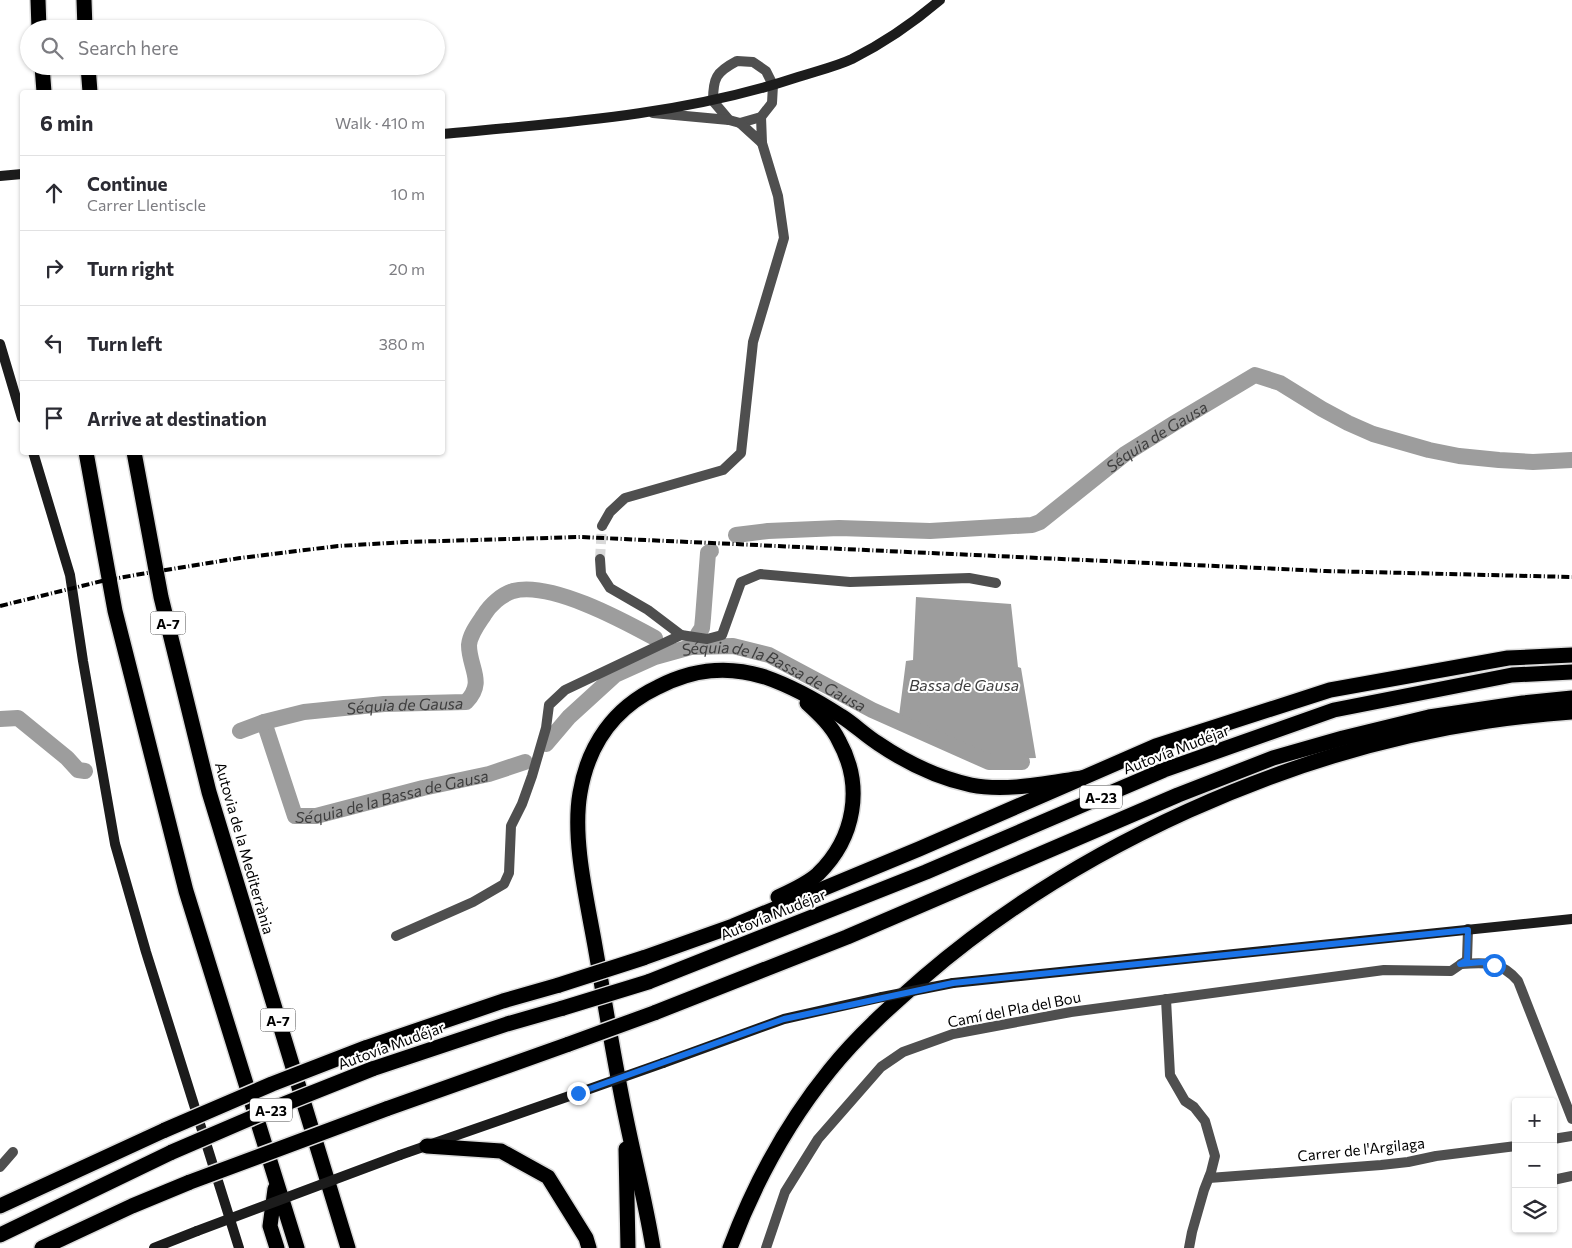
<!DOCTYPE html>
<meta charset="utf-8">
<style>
body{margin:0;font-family:Commissioner,sans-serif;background:#f2f2f3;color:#2b2b33}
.controls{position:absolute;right:15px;bottom:15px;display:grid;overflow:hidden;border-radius:5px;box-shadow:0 1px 4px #0004}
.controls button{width:45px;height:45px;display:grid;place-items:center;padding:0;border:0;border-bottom:1px solid #e1e1e2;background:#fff;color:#2b2b33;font:25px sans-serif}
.stop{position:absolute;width:15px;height:15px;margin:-11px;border:4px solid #1a73e8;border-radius:50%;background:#fff}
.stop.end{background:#1a73e8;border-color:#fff;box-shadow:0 1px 5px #0008}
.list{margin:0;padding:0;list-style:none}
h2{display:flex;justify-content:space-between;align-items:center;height:65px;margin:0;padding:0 20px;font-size:21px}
h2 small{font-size:16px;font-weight:400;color:#7c7c81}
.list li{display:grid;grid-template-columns:32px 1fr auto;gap:15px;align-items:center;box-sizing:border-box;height:75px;padding:0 20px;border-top:1px solid #e1e1e2}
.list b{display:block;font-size:19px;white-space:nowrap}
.list p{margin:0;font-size:16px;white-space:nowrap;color:#7c7c81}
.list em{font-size:16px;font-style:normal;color:#7c7c81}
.icon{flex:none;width:28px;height:28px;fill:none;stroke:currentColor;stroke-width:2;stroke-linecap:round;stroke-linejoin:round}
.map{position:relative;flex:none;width:1572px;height:1248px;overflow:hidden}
.search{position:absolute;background:#fff;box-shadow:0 1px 4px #0004;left:20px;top:20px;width:425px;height:55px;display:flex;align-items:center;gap:12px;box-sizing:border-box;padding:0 18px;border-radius:28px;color:#7c7c81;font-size:19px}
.panel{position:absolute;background:#fff;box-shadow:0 1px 4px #0004;left:20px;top:90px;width:425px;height:365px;border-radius:5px}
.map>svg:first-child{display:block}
.water{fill:#9d9d9d}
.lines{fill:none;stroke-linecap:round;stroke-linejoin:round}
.canal{stroke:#9d9d9d;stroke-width:16}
.minor-tunnel{stroke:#d9d9d9;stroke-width:10;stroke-dasharray:10 5;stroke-linecap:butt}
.motorway-casing{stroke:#dbdbdb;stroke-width:18}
.minor{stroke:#4f4f4f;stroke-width:10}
.secondary{stroke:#1c1c1c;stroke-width:10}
.motorway{stroke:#000;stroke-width:15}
.rail{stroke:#000;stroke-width:4;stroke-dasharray:8 2.5 1 2.5;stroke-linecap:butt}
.motorway-bridge-casing{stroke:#dbdbdb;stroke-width:18;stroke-linecap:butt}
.secondary-bridge{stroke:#1c1c1c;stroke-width:10}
.motorway-bridge{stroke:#000;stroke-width:15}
.route{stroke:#1a73e8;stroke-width:6}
.labels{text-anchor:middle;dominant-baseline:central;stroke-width:4;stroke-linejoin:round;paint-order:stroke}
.shield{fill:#fff;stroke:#4c4c4c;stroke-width:1}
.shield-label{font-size:14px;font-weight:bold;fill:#000}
.street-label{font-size:15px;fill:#000;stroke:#fff}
.water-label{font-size:16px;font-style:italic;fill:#3e3e3e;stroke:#fff}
</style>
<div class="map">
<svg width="1572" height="1248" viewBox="0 0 1572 1248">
<rect width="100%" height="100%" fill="#fff"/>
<path class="water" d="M916 597 1011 604 1018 667 1021 668 1036 758 988 759 899 716 906 661 913 660Z"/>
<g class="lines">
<g class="canal">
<path id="s1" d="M736 535 768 531 839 528 930 531 1032 525 1040 522 1125 454 1173 424 1255 375 1280 383 1322 409 1348 423 1373 434 1429 450 1459 456 1499 460 1533 462 1572 460"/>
<path d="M698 634 702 628 703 618 708 553 711 551"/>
<path d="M0 719 18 718 67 758 78 770 85 771"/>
<path id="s2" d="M264 722 295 816H316L423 788 489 774 525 762"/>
<path id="s3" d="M240 731 264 722 304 712 384 704 466 702C486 682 469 668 469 645 470 634 478 624 484 615 490 605 501 595 513 591 550 581 622 620 655 638"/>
<path id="s4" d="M546 744 569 717 615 675 655 657 691 647 733 646 769 655 872 710 989 762H1022"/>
</g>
<path class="minor-tunnel" d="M600 559 602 526"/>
<g class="motorway-casing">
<g id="motorway">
<path d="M38 0 39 29"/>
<path d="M84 0 85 29"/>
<path d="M42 66 44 92"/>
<path d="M88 66 90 92"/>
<path d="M86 452 115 611 186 891 297 1248"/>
<path d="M134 452 161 597 209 792 348 1248"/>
<path d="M778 897C791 891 807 884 818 874 855 838 864 786 839 741 832 726 819 714 807 703"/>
<path d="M643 958 733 926 919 849 1156 746 1330 690 1508 658 1572 655"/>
<path d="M648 982 926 872 1164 770 1334 710 1512 675 1572 672"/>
<path d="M654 1013 847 937 1178 795 1273 758 1343 738 1429 717 1523 703 1572 698"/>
<path d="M365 1048 503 1001 559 985"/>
<path d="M372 1069 507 1024 563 1008"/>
<path d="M386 1109 569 1044"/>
<path d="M427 1146 501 1151 548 1177 586 1238 589 1248"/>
<path d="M626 1149 628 1248"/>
<path d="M275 1189 270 1226 277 1248"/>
<path d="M0 1206 165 1130"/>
<path d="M0 1235 172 1152"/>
<path d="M42 1248 132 1206 190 1182"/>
<path d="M653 1248C646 1204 635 1162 626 1118 614 1061 605 1003 595 946 587 900 572 839 580 793 588 745 614 708 658 687 693 669 727 665 765 677 791 686 818 701 841 716 854 724 866 736 879 744 907 763 939 778 971 785 1006 792 1047 783 1082 778"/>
<path d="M730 1248C754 1184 787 1123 830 1070 858 1035 891 1006 924 977 1076 846 1289 750 1488 721 1516 717 1544 714 1572 712"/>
</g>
</g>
<g class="minor">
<path d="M737 61 753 62 766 71 773 85 772 103 761 117 740 123 729 120 713 101C713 78 716 72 737 61Z"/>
<path d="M653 113 729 120"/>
<path d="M740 123 762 143 761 117"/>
<path d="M602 526 610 512 625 498 723 470 741 453 753 342 784 238 778 196 762 143"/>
<path d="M600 559 601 574 610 588 648 610 681 635"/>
<path d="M396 936 473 902 504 884 509 873 511 826 522 804 532 776 546 728 549 705 565 690 681 635 707 639 722 635 741 582 760 574 850 582 969 578 996 583"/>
<path d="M1461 964C1485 962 1501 961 1518 981L1572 1119"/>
<path d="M1166 999 1170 1075 1185 1101 1194 1107 1205 1121 1215 1156 1211 1172 1204 1190 1192 1232 1189 1248"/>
<path d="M1553 1139 1572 1136"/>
<path d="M0 1167 13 1152"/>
<path d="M1209 1178 1381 1165 1408 1162 1436 1156 1516 1146"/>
<path d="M1553 1180 1572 1176"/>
<path d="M766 1248 785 1192 818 1139 881 1067 903 1052 953 1034 1071 1012 1384 970 1451 971 1467 960 1468 929"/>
</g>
<g class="secondary">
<path d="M442 134C562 123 684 115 798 77 816 71 835 67 852 59 884 43 913 23 940 0"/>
<path d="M0 176 22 174"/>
<path d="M0 344 22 418"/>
<path d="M33 452 70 575 83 661 115 844 146 952 239 1248"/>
<path d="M953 983 1572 919"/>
<path d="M663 1063 784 1019 882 997"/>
<path d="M400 1155 578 1093"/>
<path d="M154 1248 197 1231"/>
</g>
<use href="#motorway" class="motorway"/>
<path class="rail" d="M0 606 102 581 141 574 240 558 338 546 406 542 580 537 1325 571 1572 577"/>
<g class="motorway-bridge-casing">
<g id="motorway-bridge">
<path d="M559 985 643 958"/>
<path d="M563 1008 648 982"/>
<path d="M569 1044 654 1013"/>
<path d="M165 1130 272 1084 365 1048"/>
<path d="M172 1152 279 1106 372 1069"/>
<path d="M190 1182 386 1109"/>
</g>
</g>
<g class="secondary-bridge">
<path d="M882 997 953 983"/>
<path d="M578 1093 663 1063"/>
<path d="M197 1231 400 1155"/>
</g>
<use href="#motorway-bridge" class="motorway-bridge"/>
</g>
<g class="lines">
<path class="route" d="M578 1093 784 1019 953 983 1468 930 1467 960 1460 964 1482 962 1494 965"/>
</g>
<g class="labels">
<g class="shield">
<rect x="150.5" y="611.5" width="35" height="23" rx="4"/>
<rect x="1080" y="785.5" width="42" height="23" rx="4"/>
<rect x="260.5" y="1008.5" width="35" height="23" rx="4"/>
<rect x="250" y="1098.5" width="42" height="23" rx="4"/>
</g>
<g class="shield-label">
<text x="168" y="623">A-7</text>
<text x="1101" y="797">A-23</text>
<text x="278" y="1020">A-7</text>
<text x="271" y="1110">A-23</text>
</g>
<g class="street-label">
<text transform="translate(1176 749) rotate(-21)">Autovía Mudéjar</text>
<text transform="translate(245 848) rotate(74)">Autovia de la Mediterrània</text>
<text transform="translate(773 914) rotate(-22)">Autovía Mudéjar</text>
<text transform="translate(1014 1009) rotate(-11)">Camí del Pla del Bou</text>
<text transform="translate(391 1045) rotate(-20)">Autovía Mudéjar</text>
<text transform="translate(1361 1149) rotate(-6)">Carrer de l'Argilaga</text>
</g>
<g class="water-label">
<text stroke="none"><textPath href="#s1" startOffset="450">Séquia de Gausa</textPath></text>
<text stroke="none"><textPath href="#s4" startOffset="268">Séquia de la Bassa de Gausa</textPath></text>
<text x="964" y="684">Bassa de Gausa</text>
<text stroke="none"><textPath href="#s3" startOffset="168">Séquia de Gausa</textPath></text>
<text stroke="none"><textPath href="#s2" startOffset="198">Séquia de la Bassa de Gausa</textPath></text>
</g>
</g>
</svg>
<div class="controls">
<button>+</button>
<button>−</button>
<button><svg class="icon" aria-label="layers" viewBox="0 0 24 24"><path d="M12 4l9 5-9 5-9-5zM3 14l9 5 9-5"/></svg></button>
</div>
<div class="stop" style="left:1494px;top:965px"></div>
<div class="stop end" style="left:578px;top:1093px"></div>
<div class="search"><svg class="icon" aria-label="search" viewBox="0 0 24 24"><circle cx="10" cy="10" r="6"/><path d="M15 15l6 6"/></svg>Search here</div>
<section class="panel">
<h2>6 min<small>Walk · 410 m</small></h2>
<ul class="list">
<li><svg class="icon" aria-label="ahead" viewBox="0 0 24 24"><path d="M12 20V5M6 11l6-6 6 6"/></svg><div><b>Continue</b><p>Carrer Llentiscle</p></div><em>10 m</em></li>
<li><svg class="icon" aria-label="right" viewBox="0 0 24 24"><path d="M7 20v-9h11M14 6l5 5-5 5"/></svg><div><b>Turn right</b></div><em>20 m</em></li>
<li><svg class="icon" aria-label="left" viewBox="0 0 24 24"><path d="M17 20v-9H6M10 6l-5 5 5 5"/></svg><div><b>Turn left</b></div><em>380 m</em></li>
<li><svg class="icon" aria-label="arrive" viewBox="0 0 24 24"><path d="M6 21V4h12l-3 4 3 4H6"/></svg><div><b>Arrive at destination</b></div></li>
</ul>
</section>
</div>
